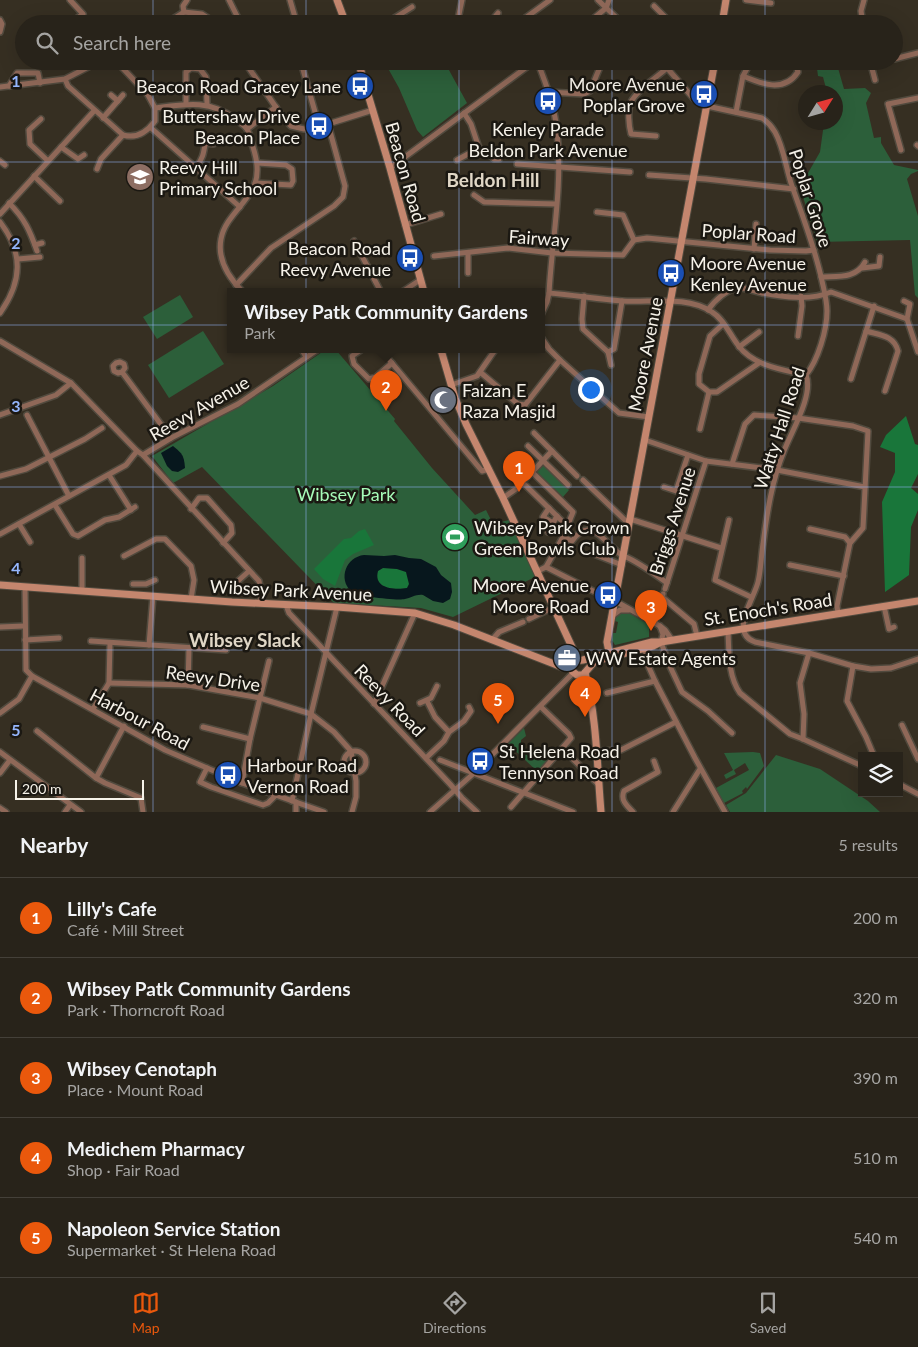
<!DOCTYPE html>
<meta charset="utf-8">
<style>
body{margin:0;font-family:Lato,sans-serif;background:#302b23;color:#f1f3f6}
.controls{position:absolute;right:15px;bottom:15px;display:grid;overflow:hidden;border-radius:0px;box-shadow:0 5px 20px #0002}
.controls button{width:45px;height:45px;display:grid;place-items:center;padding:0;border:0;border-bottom:1px solid #444039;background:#28231a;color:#f1f3f6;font:25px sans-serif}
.compass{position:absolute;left:798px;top:85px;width:45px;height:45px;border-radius:50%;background:#28231a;box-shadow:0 5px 20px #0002;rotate:53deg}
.scale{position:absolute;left:15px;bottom:12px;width:129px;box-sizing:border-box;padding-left:5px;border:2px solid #f6f2e9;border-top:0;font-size:14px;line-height:18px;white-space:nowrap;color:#f6f2e9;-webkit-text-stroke:4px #1b1812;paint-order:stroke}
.you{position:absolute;left:590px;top:389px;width:18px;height:18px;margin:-12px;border:4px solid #fff;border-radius:50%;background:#1a73e8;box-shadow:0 0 0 8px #1a73e833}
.badge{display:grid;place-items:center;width:32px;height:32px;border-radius:50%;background:#ea580c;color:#fff;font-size:16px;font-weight:700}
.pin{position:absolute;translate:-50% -41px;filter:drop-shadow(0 1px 2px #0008)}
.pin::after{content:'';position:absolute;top:26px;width:18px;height:15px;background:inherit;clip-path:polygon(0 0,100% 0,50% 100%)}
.popup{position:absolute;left:227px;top:288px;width:318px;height:65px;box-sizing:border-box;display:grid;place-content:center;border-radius:0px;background:#28231a;filter:drop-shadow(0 1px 4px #0005);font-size:16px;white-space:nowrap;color:#a5a4a2}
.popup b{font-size:19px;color:#f1f3f6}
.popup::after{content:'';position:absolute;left:50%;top:100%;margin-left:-10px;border:10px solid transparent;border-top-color:#28231a}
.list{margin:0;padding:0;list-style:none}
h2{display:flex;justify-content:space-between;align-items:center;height:65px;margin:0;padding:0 20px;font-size:21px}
h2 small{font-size:16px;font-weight:400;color:#a5a4a2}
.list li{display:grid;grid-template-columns:32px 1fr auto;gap:15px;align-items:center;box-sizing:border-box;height:80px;padding:0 20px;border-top:1px solid #444039}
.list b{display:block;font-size:19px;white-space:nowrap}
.list p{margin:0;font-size:16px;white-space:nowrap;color:#a5a4a2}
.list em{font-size:16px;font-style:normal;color:#a5a4a2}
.icon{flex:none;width:28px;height:28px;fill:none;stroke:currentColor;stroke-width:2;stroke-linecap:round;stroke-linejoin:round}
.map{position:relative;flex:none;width:918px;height:812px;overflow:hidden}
.search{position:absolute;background:#28231a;box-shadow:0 5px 20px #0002;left:15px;right:15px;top:15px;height:55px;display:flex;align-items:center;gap:12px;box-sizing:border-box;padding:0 18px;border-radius:28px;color:#a5a4a2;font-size:19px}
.sheet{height:465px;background:#28231a}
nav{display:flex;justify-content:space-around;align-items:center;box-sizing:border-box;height:70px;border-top:1px solid #444039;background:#28231a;font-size:14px;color:#a5a4a2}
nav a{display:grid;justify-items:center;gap:2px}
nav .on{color:#ea580c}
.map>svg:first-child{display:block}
.green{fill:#2c5f3a}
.forest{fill:#19763a}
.water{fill:#07171d;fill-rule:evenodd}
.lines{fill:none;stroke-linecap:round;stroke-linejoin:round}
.street-casing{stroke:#514a3e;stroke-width:8}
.secondary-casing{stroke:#514a3e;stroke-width:9}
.street{stroke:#8f6858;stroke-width:5}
.secondary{stroke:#c4866e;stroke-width:7}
.grid{fill:none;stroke:#95b6fd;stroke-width:1;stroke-opacity:0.55}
.labels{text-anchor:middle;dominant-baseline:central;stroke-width:5;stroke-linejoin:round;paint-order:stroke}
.poi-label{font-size:18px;fill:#f6f2e9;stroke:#1b1812;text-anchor:start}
.street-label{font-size:18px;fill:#f6f2e9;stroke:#1b1812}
.park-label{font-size:18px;fill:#a6fbb8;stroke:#1b1812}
.neighbourhood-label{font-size:19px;font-weight:bold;fill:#e0d7c6;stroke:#1b1812}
.grid-label{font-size:16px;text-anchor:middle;font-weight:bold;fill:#95b6fd;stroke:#1b1812;stroke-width:5;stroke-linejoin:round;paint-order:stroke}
</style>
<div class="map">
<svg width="918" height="812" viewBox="0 0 918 812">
<rect width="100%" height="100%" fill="#362f22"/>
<g class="green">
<path d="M388 61H444L467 103 423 137 417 130 399 88 385 63Z"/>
<path d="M816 61H836L844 89 865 88 871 93 866 103 874 138 881 137V143L894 165 918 170V171L911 174 907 179 918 216V298L915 295 910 240 817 242 800 187 820 152 824 123 836 122V92H827L823 77 818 76Z"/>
<path d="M180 295 193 317 157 339 143 317Z"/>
<path d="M203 331 224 364 169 398 148 365Z"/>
<path d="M325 350H336L395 419 394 421 432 468 475 515 486 510 493 524 509 520 535 577 453 617 421 608 334 603 202 467 173 483 152 456 273 386Z"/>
<path d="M544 465 569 490 563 497 537 472Z"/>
<path d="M620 612H627L649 624V637L615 645 612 640 613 633H616L618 622 615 621 617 614Z"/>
<path d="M524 728 526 736 521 740V744L527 750 525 753 531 759 543 748 553 758 539 773 508 744Z"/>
<path d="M753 752 760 753 764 766 747 789 746 787 742 791 743 793 724 803 716 788 749 770 745 763 734 770 736 774 726 779 724 775 733 770 724 753Z"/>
<path d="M776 755 820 769 868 801 880 812H730L726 805 746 793Z"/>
</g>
<g class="forest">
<path d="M906 416 915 444 918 445V474L911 488 918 494V510L911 527 909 575 885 592 882 502 895 472V453L880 447 886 435Z"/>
<path d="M365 529 374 545 353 554 345 560 335 586 323 579 314 569 344 539 351 538 359 531Z"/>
<path d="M383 568 397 569 406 572 409 584 407 588C395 590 373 589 378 571Z"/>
</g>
<g class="water">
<path d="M173 446C183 454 184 456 185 468L178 472 172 471 167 466 161 453Z"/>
<path d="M364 555 384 556 395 555 409 558 421 559 436 567 441 575 451 583 452 592 450 599 443 603 433 601 423 595C416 594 411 598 405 599 397 601 356 596 351 591 338 579 346 557 364 555ZM383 568 397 569 406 572 409 584 407 588C395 590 373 589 378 571Z"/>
</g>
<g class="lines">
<g class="street-casing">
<g id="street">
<path d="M229 0 241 24"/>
<path d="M290 0 297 24"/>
<path d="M598 0 623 24"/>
<path d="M746 0 771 3"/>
<path d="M654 6 672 24"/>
<path d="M184 12 183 6 187 0"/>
<path d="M0 20 2 24 0 32"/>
<path d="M69 24 83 14 70 0"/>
<path d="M165 24 184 12 202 14 217 24"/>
<path d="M385 24 412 7"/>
<path d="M457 24 462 0"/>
<path d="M495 24 493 19 498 13"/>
<path d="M517 24 550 0"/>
<path d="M587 24 606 8 609 0"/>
<path d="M863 24 861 11 864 0"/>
<path d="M894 59 918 53"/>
<path d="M244 61 282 116 291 126 304 129 328 124 373 110"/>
<path d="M302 61V66L319 126"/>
<path d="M537 61C546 83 555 107 557 131 563 185 552 240 549 293L547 302 541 315"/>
<path d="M661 61 694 99 707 106 762 118C768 122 771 125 775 132 784 148 786 169 792 186 803 217 815 248 822 281 824 290 827 301 827 311 827 330 818 360 806 375 814 395 791 432 784 451 772 480 767 513 763 544 761 557 761 570 758 582 754 599 729 633 755 642L809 653 853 666 871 669 891 668 918 659"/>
<path d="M870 61 875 80"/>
<path d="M870 65 885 61"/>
<path d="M743 76C762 84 784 93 798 72L795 61"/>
<path d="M65 79 68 86 123 135C137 139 147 132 155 121V108L148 95 116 61"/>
<path d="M9 86 17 73H38L40 83"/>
<path d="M0 87 65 79 100 61"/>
<path d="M548 92 584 94 590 91 600 67"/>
<path d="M111 95 118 101"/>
<path d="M186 104V72L191 68 200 69 206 77 207 104"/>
<path d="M155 108C185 104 210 99 235 119 239 122 244 125 247 129 250 134 251 142 253 147 257 160 259 171 255 184 247 204 225 217 221 239 217 260 229 278 243 292"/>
<path d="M736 112 743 76 751 61"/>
<path d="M103 118 123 95"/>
<path d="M41 119 29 130 30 144 48 161"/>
<path d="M150 127 240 207"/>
<path d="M247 129 276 107"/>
<path d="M557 131 588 132"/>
<path d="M656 136 631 134C629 126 627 109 631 102 637 90 657 77 667 68"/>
<path d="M205 143 213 144"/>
<path d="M917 145 918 146"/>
<path d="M61 147 78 159 84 155"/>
<path d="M479 148 483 153 487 152 494 159H499"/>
<path d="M901 150 888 104 918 98"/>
<path d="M457 160 479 148 471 124 464 113"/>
<path d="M0 161 5 165"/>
<path d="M517 164 630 172"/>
<path d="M196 167C204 158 204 150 206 138"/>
<path d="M390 168 535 61"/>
<path d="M97 169 101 159 123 135"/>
<path d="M649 175 706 179 794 189"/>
<path d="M34 176 60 201"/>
<path d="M255 183 291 185 293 181 292 169 286 165 258 163"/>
<path d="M474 195 484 202 556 204"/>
<path d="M9 203C25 219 30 231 37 251"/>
<path d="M597 212 623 215 634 240"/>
<path d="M0 214 94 111"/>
<path d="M0 222C24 253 22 282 0 313"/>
<path d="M405 225 441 214"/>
<path d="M634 240 647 238 770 250 806 251 814 250"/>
<path d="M354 241 381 292"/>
<path d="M35 245 42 243"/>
<path d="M754 249 756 224"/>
<path d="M434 256 508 248 552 253 623 255 634 240"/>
<path d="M18 259 40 257"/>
<path d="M862 268 879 266 880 257"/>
<path d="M468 273V253"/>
<path d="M821 277C838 276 856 279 865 262"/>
<path d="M236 285 271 248 334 206 343 197 345 186 328 124"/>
<path d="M402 292 420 280"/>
<path d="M549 293C573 295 598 299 622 301 650 303 687 295 712 312 724 319 730 335 738 345 753 366 783 370 806 375"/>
<path d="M584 296 582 319 583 329 608 352 614 349 622 301"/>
<path d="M904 301 910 304 907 319"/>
<path d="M708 310C714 301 728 288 739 288 746 288 755 291 762 293 783 297 810 301 831 292L907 319 918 352"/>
<path d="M723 324 710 336 699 374V384L709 392H717L759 363"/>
<path d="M866 331C879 335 894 335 898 351L885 391"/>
<path d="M798 336 802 306 801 296"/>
<path d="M541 337 549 349 560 360 619 413 649 417"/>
<path d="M0 341 71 383 137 451 143 455 259 581 261 592V603"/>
<path d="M739 347 759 332"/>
<path d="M302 350 306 357"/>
<path d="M361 350 352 356 354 364 369 379 376 377 392 363"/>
<path d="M381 350 482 471 489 469"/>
<path d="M608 352 611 365"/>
<path d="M122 372 125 368 124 364 120 362 116 363 113 366 114 371 118 373 122 372 171 438"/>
<path d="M480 372 518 404 525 405 560 360"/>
<path d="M851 379 874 306"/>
<path d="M451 385 477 376 495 350"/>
<path d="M0 415 56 395 71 383"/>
<path d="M27 415 69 496"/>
<path d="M700 429 709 392"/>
<path d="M534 433 577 476"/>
<path d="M645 440 706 461 777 470 865 487"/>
<path d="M528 446 568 485"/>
<path d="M143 455 171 438 238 404 317 350"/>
<path d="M732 464 745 424 754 415 798 418 853 426 868 431 863 528 850 543 837 606 838 613"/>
<path d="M510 470 567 526"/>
<path d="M532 472 573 512 563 537 546 567"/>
<path d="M109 475 131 510"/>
<path d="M0 476 26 469 85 439 102 428"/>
<path d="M583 480 629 524"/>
<path d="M664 487 676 491 688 455"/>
<path d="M503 498 516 489 552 451"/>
<path d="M55 505 73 534 78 536 105 520 119 517 135 507"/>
<path d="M549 508 543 517 553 523"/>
<path d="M191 509 199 498H207L231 525 232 533 223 543"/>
<path d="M630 519 721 548"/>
<path d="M729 520 715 580 751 597"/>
<path d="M19 524 30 542"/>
<path d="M810 529 845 537 850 543"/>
<path d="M548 532 557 516"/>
<path d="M0 534 126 465 137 451"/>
<path d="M563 537 572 541C593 512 607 549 624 556 640 563 653 573 667 583"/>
<path d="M594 554 622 565"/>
<path d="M124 556 156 539H165L191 566 194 580 191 599"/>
<path d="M790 565 844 576"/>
<path d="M538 571 546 567 601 595"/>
<path d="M133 584H146L155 580"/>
<path d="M25 587 26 670 32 676 165 750 242 783 324 812"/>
<path d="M223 587 236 588 238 581 249 571"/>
<path d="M665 589 706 461"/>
<path d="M82 591V558"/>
<path d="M662 597 694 624 697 636"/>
<path d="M615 601 660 626 665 630 672 640"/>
<path d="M286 605 289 613 450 784 462 798 477 812"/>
<path d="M884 606 889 629 894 627"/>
<path d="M612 616 620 610H629"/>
<path d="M529 619 554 607"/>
<path d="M655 623 663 594"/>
<path d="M660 626 663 634 661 642 668 662 682 692 708 711 732 733"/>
<path d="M0 627 24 626"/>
<path d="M728 631C729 652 728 676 740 693L790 734 803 739 862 766"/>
<path d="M25 640 59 638"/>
<path d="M492 640 499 632 523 622"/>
<path d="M91 641 226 650"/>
<path d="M149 645 153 596"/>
<path d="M644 645 647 663 655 681 695 758 725 812"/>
<path d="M853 666 847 701 866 737 874 756"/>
<path d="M109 683 188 685 260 698 311 714 334 732 351 751 356 781V797L352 812"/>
<path d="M188 685 189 648"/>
<path d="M607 693 655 681"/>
<path d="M427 701 435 717 449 732"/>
<path d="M420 703 431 698 437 686"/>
<path d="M374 704 415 613"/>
<path d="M93 709 109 683 110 643"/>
<path d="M0 713 19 699 32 676"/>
<path d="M902 725 918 759"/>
<path d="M203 727 250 739"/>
<path d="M37 731 96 778 105 783 141 798 143 812"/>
<path d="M803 739 804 714 800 683 809 653"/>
<path d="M563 749 598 784"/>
<circle cx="355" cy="762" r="11"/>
<path d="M597 751 621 750 676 722"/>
<path d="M0 752 81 812"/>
<path d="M426 758 444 741 449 732 464 721 471 711 469 707"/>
<path d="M440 760 573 812"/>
<path d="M207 768 200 782 211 787 263 805 268 803 276 795"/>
<path d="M0 773 10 760"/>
<path d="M96 778 124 726"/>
<path d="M242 783 250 739 269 661"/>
<path d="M899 784 918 794"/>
<path d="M292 801 311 714 337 607"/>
<path d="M511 807 571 738 569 734 541 707"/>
<path d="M0 808 6 812"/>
<path d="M65 812 70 805"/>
<path d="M296 812V802"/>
<path d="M430 812 473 774 573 673"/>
<path d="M633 812C627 806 620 800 624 791L658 772 654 761"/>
<path d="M673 812 700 769"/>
</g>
</g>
<g class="secondary-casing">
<g id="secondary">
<path d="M337 0 346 24"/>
<path d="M722 24 726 0"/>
<path d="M358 61 390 168 424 292"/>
<path d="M441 350 455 398 466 424 503 498 578 660"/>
<path d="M0 585 232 602 337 607 415 613 454 625 562 667 571 668"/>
<path d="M661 642 653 646 599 660 594 662 583 675H577L572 671 571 665 575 661 583 660 652 642H661L918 601"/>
<path d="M609 652 607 642 715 61"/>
<path d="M585 673C597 718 597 766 601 812"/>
</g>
</g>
<use href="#street" class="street"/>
<use href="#secondary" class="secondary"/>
</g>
<path class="grid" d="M153 0V24M306 0V24M459 0V24M612 0V24M765 0V24M153 61V812M306 61V812M459 61V812M612 61V812M765 61V812M0 162H918M0 325H918M0 487H918M0 650H918"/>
<defs>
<g id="bus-disc" transform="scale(1.4375)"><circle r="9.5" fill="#1a4fb4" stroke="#1b1812"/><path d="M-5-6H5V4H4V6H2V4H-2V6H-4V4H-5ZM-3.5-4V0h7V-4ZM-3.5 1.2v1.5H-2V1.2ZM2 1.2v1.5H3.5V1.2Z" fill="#fff"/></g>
<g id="school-disc" transform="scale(1.4375)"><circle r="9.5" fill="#8d6e63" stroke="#1b1812"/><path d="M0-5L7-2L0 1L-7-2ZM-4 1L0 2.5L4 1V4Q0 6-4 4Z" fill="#fff"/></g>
<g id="mosque-disc" transform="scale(1.4375)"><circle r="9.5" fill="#6b7280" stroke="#1b1812"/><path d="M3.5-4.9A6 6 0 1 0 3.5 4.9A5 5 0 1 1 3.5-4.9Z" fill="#fff"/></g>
<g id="stadium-disc" transform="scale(1.4375)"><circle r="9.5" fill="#2e9e5b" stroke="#1b1812"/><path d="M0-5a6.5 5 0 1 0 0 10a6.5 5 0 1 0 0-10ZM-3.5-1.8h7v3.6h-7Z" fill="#fff"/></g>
<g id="office-disc" transform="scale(1.4375)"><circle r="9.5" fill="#5c6f8a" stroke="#1b1812"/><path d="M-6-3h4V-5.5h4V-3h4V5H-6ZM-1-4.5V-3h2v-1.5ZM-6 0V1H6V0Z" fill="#fff"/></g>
</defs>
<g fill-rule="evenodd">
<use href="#bus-disc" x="360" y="86"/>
<use href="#bus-disc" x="704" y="94"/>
<use href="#bus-disc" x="548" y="101"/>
<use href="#bus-disc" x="319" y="126"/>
<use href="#school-disc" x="140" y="177"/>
<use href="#bus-disc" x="410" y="258"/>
<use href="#bus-disc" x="671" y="273"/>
<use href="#mosque-disc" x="443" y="400"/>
<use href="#stadium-disc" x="455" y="537"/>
<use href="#bus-disc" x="608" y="595"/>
<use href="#office-disc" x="567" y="658"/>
<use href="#bus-disc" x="480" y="761"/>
<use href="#bus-disc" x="228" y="775"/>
</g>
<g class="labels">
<g class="poi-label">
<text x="685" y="84" text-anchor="end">Moore Avenue<tspan x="685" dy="21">Poplar Grove</tspan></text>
<text x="341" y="86" text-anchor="end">Beacon Road Gracey Lane</text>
<text x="300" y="116" text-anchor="end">Buttershaw Drive<tspan x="300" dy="21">Beacon Place</tspan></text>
<text x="548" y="129" text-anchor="middle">Kenley Parade<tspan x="548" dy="21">Beldon Park Avenue</tspan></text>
<text x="159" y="167">Reevy Hill<tspan x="159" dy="21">Primary School</tspan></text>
<text x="391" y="248" text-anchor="end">Beacon Road<tspan x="391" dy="21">Reevy Avenue</tspan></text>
<text x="690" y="263">Moore Avenue<tspan x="690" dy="21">Kenley Avenue</tspan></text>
<text x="462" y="390">Faizan E<tspan x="462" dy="21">Raza Masjid</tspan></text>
<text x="474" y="527">Wibsey Park Crown<tspan x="474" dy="21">Green Bowls Club</tspan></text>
<text x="589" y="585" text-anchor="end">Moore Avenue<tspan x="589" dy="21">Moore Road</tspan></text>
<text x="586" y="658">WW Estate Agents</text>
<text x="499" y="751">St Helena Road<tspan x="499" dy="21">Tennyson Road</tspan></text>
<text x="247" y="765">Harbour Road<tspan x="247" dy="21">Vernon Road</tspan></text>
</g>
<g class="street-label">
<text transform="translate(406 172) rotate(74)">Beacon Road</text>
<text transform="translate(811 198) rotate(72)">Poplar Grove</text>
<text transform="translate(749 233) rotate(4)">Poplar Road</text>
<text transform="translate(539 238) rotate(4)">Fairway</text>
<text transform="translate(645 354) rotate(-79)">Moore Avenue</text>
<text transform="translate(199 408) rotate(-30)">Reevy Avenue</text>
<text transform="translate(779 428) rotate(-72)">Watty Hall Road</text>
<text transform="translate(672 521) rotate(-72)">Briggs Avenue</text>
<text transform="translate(291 590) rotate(3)">Wibsey Park Avenue</text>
<text transform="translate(768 609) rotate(-9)">St. Enoch's Road</text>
<text transform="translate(213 678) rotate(8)">Reevy Drive</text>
<text transform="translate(390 700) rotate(46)">Reevy Road</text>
<text transform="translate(140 719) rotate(28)">Harbour Road</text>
</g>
<g class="park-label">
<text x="346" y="494">Wibsey Park</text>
</g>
<g class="neighbourhood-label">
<text x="493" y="179">Beldon Hill</text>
<text x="245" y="639">Wibsey Slack</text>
</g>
</g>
<g class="grid-label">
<text x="16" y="87">1</text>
<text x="16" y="249">2</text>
<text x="16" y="412">3</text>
<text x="16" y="574">4</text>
<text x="16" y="736">5</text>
</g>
</svg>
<div class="controls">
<button><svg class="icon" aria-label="layers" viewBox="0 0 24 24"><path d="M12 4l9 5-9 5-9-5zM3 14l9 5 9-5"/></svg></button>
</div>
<svg class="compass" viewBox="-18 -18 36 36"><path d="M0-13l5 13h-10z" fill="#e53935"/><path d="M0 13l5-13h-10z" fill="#a5a4a2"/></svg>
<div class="scale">200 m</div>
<div class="you"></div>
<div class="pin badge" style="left:519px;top:492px">1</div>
<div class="pin badge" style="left:386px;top:411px">2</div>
<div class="popup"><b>Wibsey Patk Community Gardens</b>Park</div>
<div class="pin badge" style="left:651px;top:631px">3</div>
<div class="pin badge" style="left:585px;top:717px">4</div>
<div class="pin badge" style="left:498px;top:724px">5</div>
<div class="search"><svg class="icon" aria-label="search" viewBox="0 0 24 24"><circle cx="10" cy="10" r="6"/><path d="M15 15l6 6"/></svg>Search here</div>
</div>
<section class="sheet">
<h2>Nearby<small>5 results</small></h2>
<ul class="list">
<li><span class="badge">1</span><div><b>Lilly's Cafe</b><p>Café · Mill Street</p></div><em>200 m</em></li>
<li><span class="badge">2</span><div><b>Wibsey Patk Community Gardens</b><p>Park · Thorncroft Road</p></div><em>320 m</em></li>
<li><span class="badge">3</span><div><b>Wibsey Cenotaph</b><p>Place · Mount Road</p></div><em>390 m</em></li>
<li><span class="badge">4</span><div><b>Medichem Pharmacy</b><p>Shop · Fair Road</p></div><em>510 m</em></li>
<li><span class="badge">5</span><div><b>Napoleon Service Station</b><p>Supermarket · St Helena Road</p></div><em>540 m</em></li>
</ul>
</section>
<nav>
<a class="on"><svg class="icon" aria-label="map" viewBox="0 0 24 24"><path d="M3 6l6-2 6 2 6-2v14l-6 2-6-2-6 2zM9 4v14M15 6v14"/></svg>Map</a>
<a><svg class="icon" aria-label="directions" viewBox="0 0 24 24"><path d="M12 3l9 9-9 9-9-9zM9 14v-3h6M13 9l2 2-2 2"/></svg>Directions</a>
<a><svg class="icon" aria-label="saved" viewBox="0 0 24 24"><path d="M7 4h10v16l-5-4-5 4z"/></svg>Saved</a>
</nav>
